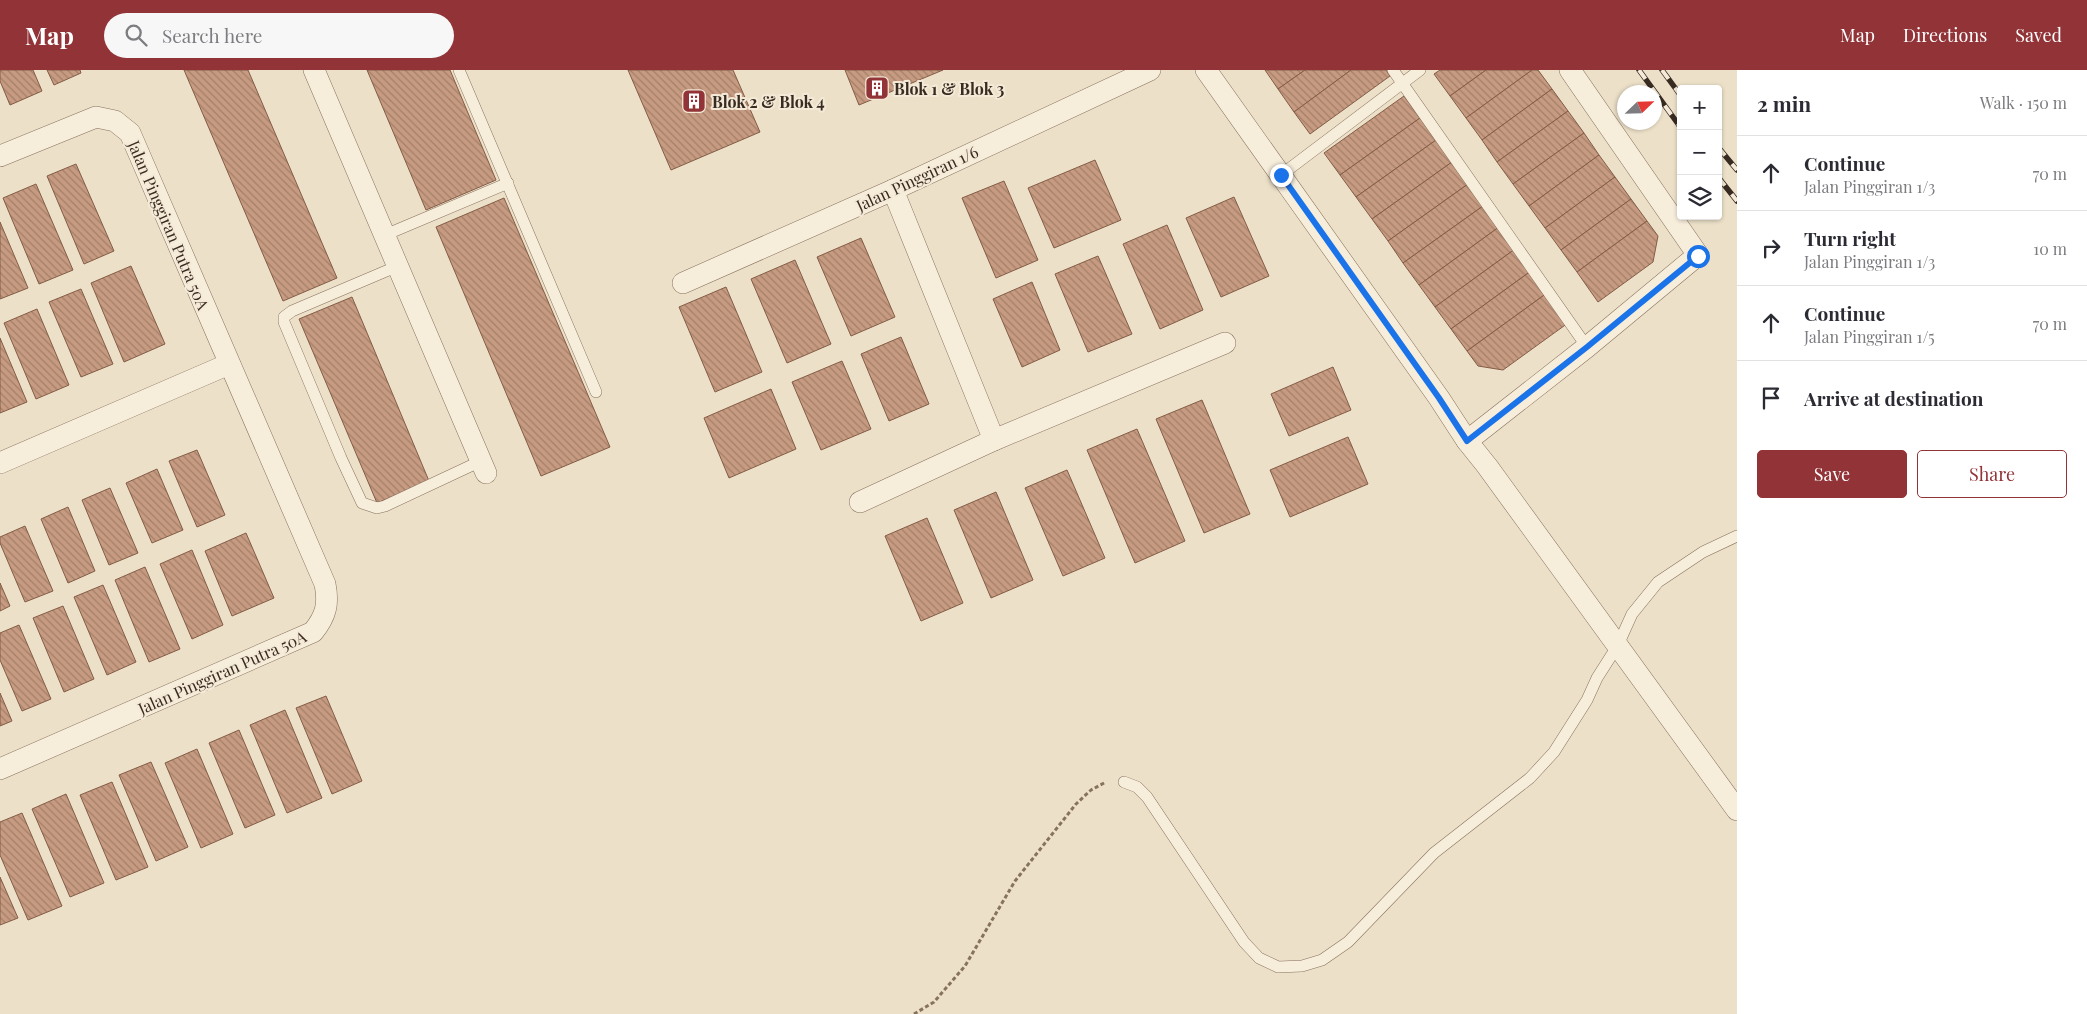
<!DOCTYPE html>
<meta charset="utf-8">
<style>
body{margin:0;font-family:"Playfair Display",serif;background:#f7f7f7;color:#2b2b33}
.controls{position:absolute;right:15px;top:15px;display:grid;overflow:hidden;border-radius:5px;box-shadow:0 1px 4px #0004}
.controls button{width:45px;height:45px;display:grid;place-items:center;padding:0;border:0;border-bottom:1px solid #e1e1e2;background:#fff;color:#2b2b33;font:25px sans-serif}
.compass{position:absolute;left:1617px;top:15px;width:45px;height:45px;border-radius:50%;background:#fff;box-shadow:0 1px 4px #0004;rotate:67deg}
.stop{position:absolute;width:15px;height:15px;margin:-11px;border:4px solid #1a73e8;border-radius:50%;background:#fff}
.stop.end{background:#1a73e8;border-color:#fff;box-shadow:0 1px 5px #0008}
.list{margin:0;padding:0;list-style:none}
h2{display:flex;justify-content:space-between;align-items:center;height:65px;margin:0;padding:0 20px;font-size:21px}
h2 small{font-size:16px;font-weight:400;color:#7c7c81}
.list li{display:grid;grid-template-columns:32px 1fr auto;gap:15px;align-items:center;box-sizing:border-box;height:75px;padding:0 20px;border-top:1px solid #e1e1e2}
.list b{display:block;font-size:19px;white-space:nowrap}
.list p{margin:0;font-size:16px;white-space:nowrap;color:#7c7c81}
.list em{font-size:16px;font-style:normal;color:#7c7c81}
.actions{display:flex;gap:10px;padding:15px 20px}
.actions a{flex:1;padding:11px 0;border:1px solid #913337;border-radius:5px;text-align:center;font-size:18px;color:#913337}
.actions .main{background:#913337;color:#fff}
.icon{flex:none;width:28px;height:28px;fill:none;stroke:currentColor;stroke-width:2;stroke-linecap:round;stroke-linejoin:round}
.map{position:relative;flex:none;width:1737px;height:944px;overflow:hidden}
header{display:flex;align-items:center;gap:30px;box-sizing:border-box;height:70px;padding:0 25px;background:#913337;color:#fff}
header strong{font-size:24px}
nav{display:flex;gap:28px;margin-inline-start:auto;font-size:18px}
.search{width:350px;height:45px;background:#f7f7f7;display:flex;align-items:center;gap:12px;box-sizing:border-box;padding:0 18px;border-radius:28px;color:#7c7c81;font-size:19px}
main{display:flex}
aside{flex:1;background:#fff}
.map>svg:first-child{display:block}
.building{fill:url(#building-back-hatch);stroke:#845c46}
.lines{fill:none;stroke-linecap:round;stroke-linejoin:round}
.lane-casing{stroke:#87725e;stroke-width:12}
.street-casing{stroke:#87725e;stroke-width:22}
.path{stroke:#87725e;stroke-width:3;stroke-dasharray:4 2.5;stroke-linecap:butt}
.lane{stroke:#f7eddb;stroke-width:11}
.street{stroke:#f7eddb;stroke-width:21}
.rail-casing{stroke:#382b21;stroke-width:5.5}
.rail{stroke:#f4ead7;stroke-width:4;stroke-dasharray:11;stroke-linecap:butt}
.route{stroke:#1a73e8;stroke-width:6}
.labels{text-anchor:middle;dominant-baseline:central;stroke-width:4;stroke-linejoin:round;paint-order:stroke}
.poi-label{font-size:16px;font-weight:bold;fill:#382b21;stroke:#f4ead7;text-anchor:start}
.street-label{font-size:16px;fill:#382b21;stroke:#f4ead7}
</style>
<header>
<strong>Map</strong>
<div class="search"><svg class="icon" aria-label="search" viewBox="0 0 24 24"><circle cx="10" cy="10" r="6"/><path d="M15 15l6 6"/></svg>Search here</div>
<nav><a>Map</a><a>Directions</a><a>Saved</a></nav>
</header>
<main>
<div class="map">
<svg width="1737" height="944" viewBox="0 0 1737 944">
<defs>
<pattern id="building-back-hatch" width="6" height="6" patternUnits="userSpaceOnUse" patternTransform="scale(1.25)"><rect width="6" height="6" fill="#c79b81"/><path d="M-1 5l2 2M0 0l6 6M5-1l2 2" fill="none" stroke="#a37f69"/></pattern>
</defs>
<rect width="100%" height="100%" fill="#ece0c8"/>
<g class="building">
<path d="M0 0H33L42 21 10 35 0 11Z"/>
<path d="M47 0H80L81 3 54 15Z"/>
<path d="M184 0H248L337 208 283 231Z"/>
<path d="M367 0H450L496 110 426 140Z"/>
<path d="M628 0H733L760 62 671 100Z"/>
<path d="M845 0H943L859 35Z"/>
<path d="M1265 0H1305L1278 19Z"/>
<path d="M1305 0H1351L1294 42 1278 19Z"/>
<path d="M1351 0H1386L1390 6 1310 64 1294 42Z"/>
<path d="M1440 0H1486L1450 26 1434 4Z"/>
<path d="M1486 0H1532L1466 48 1450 26Z"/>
<path d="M1532 0H1538L1552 19 1482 70 1466 48Z"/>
<path d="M1552 19 1568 41 1497 92 1482 70Z"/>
<path d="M1404 26 1420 48 1340 105 1324 83Z"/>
<path d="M1568 41 1584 63 1513 114 1497 92Z"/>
<path d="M1420 48 1436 70 1356 127 1340 105Z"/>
<path d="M1584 63 1599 85 1529 136 1513 114Z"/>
<path d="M1436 70 1452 92 1372 149 1356 127Z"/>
<path d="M1599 85 1615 107 1545 158 1529 136Z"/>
<path d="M1095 90 1121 150 1054 178 1028 118Z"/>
<path d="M1452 92 1468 114 1388 171 1372 149Z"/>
<path d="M76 94 114 181 84 194 47 106Z"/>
<path d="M1615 107 1631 129 1561 180 1545 158Z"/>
<path d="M1004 111 1038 190 996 208 962 128Z"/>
<path d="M36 114 73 200 39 214 3 128Z"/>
<path d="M1468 114 1483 136 1403 193 1388 171Z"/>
<path d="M1234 127 1269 206 1221 227 1186 148Z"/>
<path d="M504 128 610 377 541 406 436 157Z"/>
<path d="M1631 129 1647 151 1577 202 1561 180Z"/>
<path d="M1483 136 1499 157 1419 215 1403 193Z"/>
<path d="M1647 151 1658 166 1653 192 1598 232 1577 202Z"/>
<path d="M0 152 28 218 0 229Z"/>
<path d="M1167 155 1203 240 1160 259 1123 174Z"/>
<path d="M1499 157 1515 179 1435 237 1419 215Z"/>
<path d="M861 168 895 247 851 266 817 187Z"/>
<path d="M1515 179 1531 201 1451 259 1435 237Z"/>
<path d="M1098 186 1132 264 1088 282 1055 204Z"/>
<path d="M795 190 831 274 787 293 751 209Z"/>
<path d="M131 196 165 274 124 292 91 213Z"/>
<path d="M1531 201 1547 223 1467 281 1451 259Z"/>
<path d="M1032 212 1060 280 1022 297 993 229Z"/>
<path d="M726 217 762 302 715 322 679 237Z"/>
<path d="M81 219 113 294 81 307 49 232Z"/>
<path d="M1547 223 1568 253 1503 300 1478 296 1467 281Z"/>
<path d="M352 227 429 411 377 433 299 249Z"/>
<path d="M37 239 69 315 36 329 4 253Z"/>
<path d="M901 267 929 334 889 351 861 284Z"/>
<path d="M0 268 27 332 0 343Z"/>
<path d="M842 291 871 359 821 380 792 312Z"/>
<path d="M1333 297 1351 340 1289 366 1271 324Z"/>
<path d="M771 319 796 379 729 408 704 348Z"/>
<path d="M1202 330 1250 444 1204 463 1156 349Z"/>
<path d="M1137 359 1185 471 1135 493 1087 380Z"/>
<path d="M1348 367 1368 414 1290 447 1270 400Z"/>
<path d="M197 380 225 445 197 457 169 391Z"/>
<path d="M157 399 183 460 152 473 126 413Z"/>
<path d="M1067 400 1105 488 1063 506 1025 418Z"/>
<path d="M110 418 138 483 109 495 82 430Z"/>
<path d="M996 422 1033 510 991 528 954 440Z"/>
<path d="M68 437 95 501 68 513 41 449Z"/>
<path d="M927 448 963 533 921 551 885 466Z"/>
<path d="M25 456 53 521 25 532 0 473V467Z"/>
<path d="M246 463 274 528 232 546 205 481Z"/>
<path d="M192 480 223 555 192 569 160 494Z"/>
<path d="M145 497 180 579 149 592 115 510Z"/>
<path d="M0 513 10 536 0 541Z"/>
<path d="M103 515 136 592 107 605 74 527Z"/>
<path d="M63 536 94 609 64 622 33 548Z"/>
<path d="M19 555 51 629 22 641 0 590V563Z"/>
<path d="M0 623 12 651 0 656Z"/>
<path d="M326 626 362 711 332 724 296 638Z"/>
<path d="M285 640 322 728 287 743 250 655Z"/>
<path d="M239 660 275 745 245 758 209 673Z"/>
<path d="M197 679 233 764 201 778 165 693Z"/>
<path d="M151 692 188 777 156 791 119 705Z"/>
<path d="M112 712 148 797 116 810 80 725Z"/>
<path d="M66 724 104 813 70 827 32 739Z"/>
<path d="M22 743 62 836 28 850 0 785V752Z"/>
<path d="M0 807 18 848 0 855Z"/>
</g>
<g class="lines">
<g class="lane-casing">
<g id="lane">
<path d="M459 0 596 322"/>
<path d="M1393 0 1587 277"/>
<path d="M1281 105 1420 0"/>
<path d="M385 165 508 113"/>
<path d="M398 196 292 241 284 247V252L341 388 362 433 377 438 385 436 481 391"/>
<path d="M1124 712 1137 717 1147 727 1244 872 1259 888 1278 897 1302 896 1322 890 1348 872 1434 783 1530 708 1554 682 1587 630 1597 608 1618 575 1632 544 1658 512 1703 482 1737 466"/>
</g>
</g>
<g class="street-casing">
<g id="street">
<path d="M314 0 486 403"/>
<path d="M1206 0 1439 328 1467 371 1587 277 1698 185 1570 0"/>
<path d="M0 86 96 47 115 51 130 63 325 514C329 534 326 546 313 562L0 699"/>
<path d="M893 120 994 370"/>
<path d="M683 213 893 120 1150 0"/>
<path d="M1467 371 1487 396 1737 740"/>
<path d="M0 393 229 294"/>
<path d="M860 432 994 370 1225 273"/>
</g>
</g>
<path class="path" d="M914 944 934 932 965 896 1015 811 1076 734 1091 720 1106 712"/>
<use href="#lane" class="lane"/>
<use href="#street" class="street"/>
<g class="rail-casing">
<g id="rail">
<path d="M1639 0 1681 58"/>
<path d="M1662 0 1681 26"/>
<path d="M1718 77 1737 100"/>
<path d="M1718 107 1737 131"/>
</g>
</g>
<use href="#rail" class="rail"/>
</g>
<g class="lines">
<path class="route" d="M1281 105 1439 328 1467 371 1587 277 1698 186"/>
</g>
<defs>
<g id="building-square" transform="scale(1.25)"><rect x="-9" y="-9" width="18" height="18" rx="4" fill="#913337" stroke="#f4ead7"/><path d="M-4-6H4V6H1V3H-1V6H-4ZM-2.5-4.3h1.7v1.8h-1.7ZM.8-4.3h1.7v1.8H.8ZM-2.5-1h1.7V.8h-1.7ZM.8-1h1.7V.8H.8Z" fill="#fff"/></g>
</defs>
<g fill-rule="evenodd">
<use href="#building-square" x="877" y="18"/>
<use href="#building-square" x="694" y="31"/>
</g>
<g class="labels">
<g class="poi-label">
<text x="894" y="18">Blok 1 &amp; Blok 3</text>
<text x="712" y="31">Blok 2 &amp; Blok 4</text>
</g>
<g class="street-label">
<text transform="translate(917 108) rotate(-25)">Jalan Pinggiran 1/6</text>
<text transform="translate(169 155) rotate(67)">Jalan Pinggiran Putra 50A</text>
<text transform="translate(222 602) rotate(-24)">Jalan Pinggiran Putra 50A</text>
</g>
</g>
</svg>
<div class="controls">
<button>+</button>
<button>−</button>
<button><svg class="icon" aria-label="layers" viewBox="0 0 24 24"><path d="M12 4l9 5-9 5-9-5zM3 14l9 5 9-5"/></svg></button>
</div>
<svg class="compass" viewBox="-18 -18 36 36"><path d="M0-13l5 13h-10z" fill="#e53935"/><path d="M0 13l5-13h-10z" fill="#7c7c81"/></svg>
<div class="stop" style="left:1698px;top:186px"></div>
<div class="stop end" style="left:1281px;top:105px"></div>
</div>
<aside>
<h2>2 min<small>Walk · 150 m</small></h2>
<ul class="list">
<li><svg class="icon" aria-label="ahead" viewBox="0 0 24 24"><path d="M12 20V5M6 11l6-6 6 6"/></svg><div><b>Continue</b><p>Jalan Pinggiran 1/3</p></div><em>70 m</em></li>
<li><svg class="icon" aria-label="right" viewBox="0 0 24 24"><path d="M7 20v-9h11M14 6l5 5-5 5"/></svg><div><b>Turn right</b><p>Jalan Pinggiran 1/3</p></div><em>10 m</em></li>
<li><svg class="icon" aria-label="ahead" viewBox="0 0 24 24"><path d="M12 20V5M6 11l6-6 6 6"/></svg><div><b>Continue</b><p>Jalan Pinggiran 1/5</p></div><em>70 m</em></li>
<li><svg class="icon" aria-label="arrive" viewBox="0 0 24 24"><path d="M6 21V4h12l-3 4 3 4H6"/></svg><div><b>Arrive at destination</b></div></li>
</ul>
<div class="actions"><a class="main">Save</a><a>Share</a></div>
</aside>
</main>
